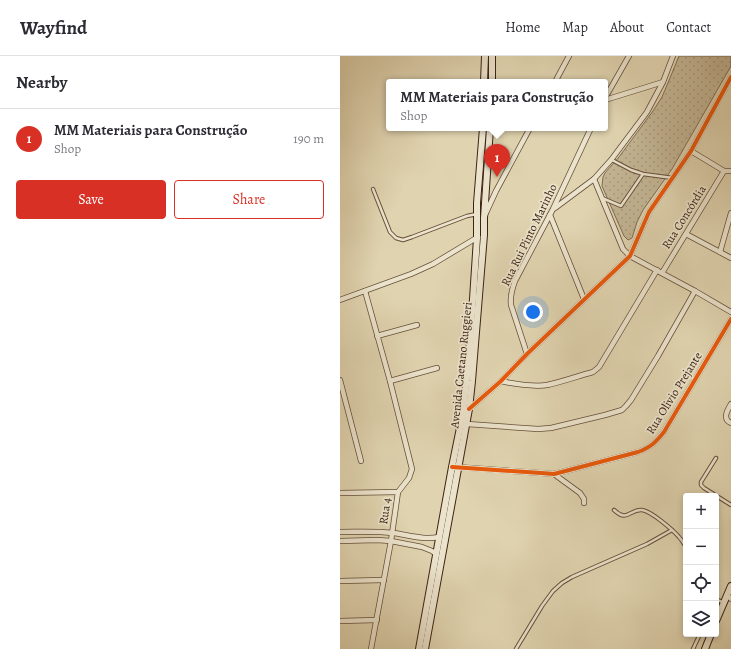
<!DOCTYPE html>
<meta charset="utf-8">
<style>
body{margin:0;font-family:Alegreya,serif;background:#f2f2f3;color:#2b2b33}
.controls{position:absolute;right:12px;bottom:12px;display:grid;overflow:hidden;border-radius:4px;box-shadow:0 2px 6px #0003}
.controls button{width:36px;height:36px;display:grid;place-items:center;padding:0;border:0;border-bottom:1px solid #e1e1e2;background:#fff;color:#2b2b33;font:20px sans-serif}
.you{position:absolute;left:193px;top:256px;width:14px;height:14px;margin:-10px;border:3px solid #fff;border-radius:50%;background:#1a73e8;box-shadow:0 0 0 6px #1a73e833}
.badge{display:grid;place-items:center;width:26px;height:26px;border-radius:50%;background:#d93025;color:#fff;font-size:13px;font-weight:700}
.pin{position:absolute;translate:-50% -33px;filter:drop-shadow(0 1px 2px #0008)}
.pin::after{content:'';position:absolute;top:21px;width:14px;height:12px;background:inherit;clip-path:polygon(0 0,100% 0,50% 100%)}
.popup{position:absolute;left:46px;top:23px;width:222px;height:52px;box-sizing:border-box;display:grid;place-content:center;border-radius:4px;background:#fff;filter:drop-shadow(0 1px 3px #0005);font-size:13px;white-space:nowrap;color:#7c7c81}
.popup b{font-size:15px;color:#2b2b33}
.popup::after{content:'';position:absolute;left:50%;top:100%;margin-left:-8px;border:8px solid transparent;border-top-color:#fff}
.list{margin:0;padding:0;list-style:none}
h2{display:flex;justify-content:space-between;align-items:center;height:52px;margin:0;padding:0 16px;font-size:17px}
h2 small{font-size:13px;font-weight:400;color:#7c7c81}
.list li{display:grid;grid-template-columns:26px 1fr auto;gap:12px;align-items:center;box-sizing:border-box;height:60px;padding:0 16px;border-top:1px solid #e1e1e2}
.list b{display:block;font-size:15px;white-space:nowrap}
.list p{margin:0;font-size:13px;white-space:nowrap;color:#7c7c81}
.list em{font-size:13px;font-style:normal;color:#7c7c81}
.actions{display:flex;gap:8px;padding:12px 16px}
.actions a{flex:1;padding:9px 0;border:1px solid #d93025;border-radius:4px;text-align:center;font-size:14px;color:#d93025}
.actions .main{background:#d93025;color:#fff}
.icon{flex:none;width:22px;height:22px;fill:none;stroke:currentColor;stroke-width:2;stroke-linecap:round;stroke-linejoin:round}
.map{position:relative;flex:none;width:391px;height:593px;overflow:hidden}
header{display:flex;align-items:center;gap:24px;box-sizing:border-box;height:56px;padding:0 20px;background:#fff;border-bottom:1px solid #e1e1e2}
header strong{font-size:19px}
nav{display:flex;gap:22px;margin-inline-start:auto;font-size:14px}
main{display:flex}
aside{flex:1;background:#fff}
.map>svg:first-child{display:block}
.park{fill:url(#park-dots);stroke:#806c54}
.lines{fill:none;stroke-linecap:round;stroke-linejoin:round}
.service-casing{stroke:#664f3a;stroke-width:4.5}
.minor-casing{stroke:#664f3a;stroke-width:6}
.secondary-casing{stroke:#3d2313;stroke-width:8}
.service{stroke:#ebe3cc;stroke-width:2.5}
.minor{stroke:#ebe3cc;stroke-width:4.5}
.secondary{stroke:#ebe3cc;stroke-width:6}
.cycleway-casing{stroke:#ebe3cc;stroke-width:6}
.cycleway{stroke:#e8590c;stroke-width:4}
.labels{text-anchor:middle;dominant-baseline:central;stroke-width:3.5;stroke-linejoin:round;paint-order:stroke}
.street-label{font-size:12px;fill:#3d2313;stroke:#ebe3cc}
</style>
<header>
<strong>Wayfind</strong>
<nav><a>Home</a><a>Map</a><a>About</a><a>Contact</a></nav>
</header>
<main>
<aside>
<h2>Nearby<small></small></h2>
<ul class="list">
<li><span class="badge">1</span><div><b>MM Materiais para Construção</b><p>Shop</p></div><em>190 m</em></li>
</ul>
<div class="actions"><a class="main">Save</a><a>Share</a></div>
</aside>
<div class="map">
<svg width="391" height="593" viewBox="0 0 391 593">
<defs>
<pattern id="park-dots" width="8" height="8" patternUnits="userSpaceOnUse"><rect width="8" height="8" fill="#c4b695"/><path d="M2 2h.1M6 6h.1" fill="none" stroke="#a99c80" stroke-width="1.8" stroke-linecap="round"/></pattern>
</defs>
<rect width="100%" height="100%" fill="#e0d4b0"/>
<filter id="stains"><feTurbulence type="fractalNoise" baseFrequency=".005" numOctaves="4"/><feColorMatrix values="0 0 0 0 .2 0 0 0 0 .09 0 0 0 0 .02 0 0 0 .5 -.17"/></filter>
<radialGradient id="worn" r=".72"><stop offset=".6" stop-color="#630" stop-opacity="0"/><stop offset="1" stop-color="#630" stop-opacity=".3"/></radialGradient>
<path class="park" d="M339 0H391V10L332 113 303 154 297 166 292 182 288 184 284 180 262 130 263 121 265 117 279 101 313 55 322 41 330 22Z"/>
<g class="lines">
<g class="service-casing">
<g id="service">
<path d="M272 104 291 114 303 118 333 122"/>
<path d="M33 133 50 176 56 182 63 184 72 181 127 160 137 158"/>
<path d="M262 142 281 150 303 118"/>
<path d="M376 402 361 426V429L364 432 391 449"/>
<path d="M274 454C288 467 289 453 302 454 311 455 333 474 339 481 342 484 344 488 346 491"/>
<path d="M376 543 382 546"/>
<path d="M176 593 202 550 213 535 222 527 232 521 307 488 332 474"/>
<path d="M353 593 360 578"/>
</g>
</g>
<g class="minor-casing">
<g id="minor">
<path d="M215 26 229 0"/>
<path d="M265 42 289 0"/>
<path d="M265 44 323 26"/>
<path d="M351 95 384 115H391"/>
<path d="M254 123 283 193 290 200 355 235 391 256"/>
<path d="M215 152 254 123 271 104 307 56 323 26 333 0"/>
<path d="M145 159 156 135 190 72"/>
<path d="M210 159 244 243"/>
<path d="M346 178 391 202"/>
<path d="M380 196 391 157"/>
<path d="M322 217 384 115"/>
<path d="M0 244 71 218 93 208 138 181"/>
<path d="M37 280 77 269"/>
<path d="M187 298 171 249C170 241 172 233 175 225L213 153 251 72"/>
<path d="M0 324 21 405"/>
<path d="M50 325 97 312"/>
<path d="M161 325C173 328 195 331 207 329 222 326 238 320 253 316L259 311 317 214"/>
<path d="M391 348C387 355 382 363 391 367"/>
<path d="M129 353 161 325 187 298 290 200 309 156 351 95 391 21"/>
<path d="M127 368 198 373 211 372 265 359 282 354 286 350 291 344 318 300 355 235"/>
<path d="M116 411 201 417 214 418 298 396C311 391 315 387 324 376L391 263"/>
<path d="M214 418 240 437 244 443V447"/>
<path d="M0 437 58 436 69 422 72 413 50 325 25 235"/>
<path d="M0 476C18 476 35 475 53 477 69 479 83 484 99 481"/>
<path d="M0 485 37 484 51 485 82 491 92 495 96 498"/>
<path d="M0 525 44 524"/>
<path d="M387 539 391 543"/>
<path d="M0 565 37 564"/>
<path d="M31 593 51 485 58 436"/>
</g>
</g>
<g class="secondary-casing">
<g id="secondary">
<path d="M144 26 145 0"/>
<path d="M152 26V0"/>
<path d="M376 565 391 530"/>
<path d="M79 593 112 411 123 357 128 310 133 243 137 182V147L143 72"/>
<path d="M85 593 129 353 132 325 144 179V162L150 72"/>
<path d="M365 593 371 578"/>
</g>
</g>
<use href="#service" class="service"/>
<use href="#minor" class="minor"/>
<use href="#secondary" class="secondary"/>
<g class="cycleway-casing">
<g id="cycleway">
<path d="M129 353 161 325 187 298 290 200 309 156 351 95 391 21"/>
<path d="M112 411 201 417 214 418 298 396C311 391 315 387 324 376L391 263"/>
</g>
</g>
<use href="#cycleway" class="cycleway"/>
</g>
<g class="labels">
<g class="street-label">
<text transform="translate(344 161) rotate(-58)">Rua Concórdia</text>
<text transform="translate(189 179) rotate(-64)">Rua Rui Pinto Marinho</text>
<text transform="translate(121 309) rotate(-84)">Avenida Caetano Ruggieri</text>
<text transform="translate(334 337) rotate(-58)">Rua Olivio Prejante</text>
<text transform="translate(45 455) rotate(-82)">Rua 4</text>
</g>
</g>
<rect width="100%" height="100%" filter="url(#stains)"/>
<rect width="100%" height="100%" fill="url(#worn)"/>
</svg>
<div class="controls">
<button>+</button>
<button>−</button>
<button><svg class="icon" aria-label="locate" viewBox="0 0 24 24"><circle cx="12" cy="12" r="6"/><path d="M12 2v4M12 18v4M2 12h4M18 12h4"/></svg></button>
<button><svg class="icon" aria-label="layers" viewBox="0 0 24 24"><path d="M12 4l9 5-9 5-9-5zM3 14l9 5 9-5"/></svg></button>
</div>
<div class="you"></div>
<div class="pin badge" style="left:157px;top:121px">1</div>
<div class="popup"><b>MM Materiais para Construção</b>Shop</div>
</div>
</main>
